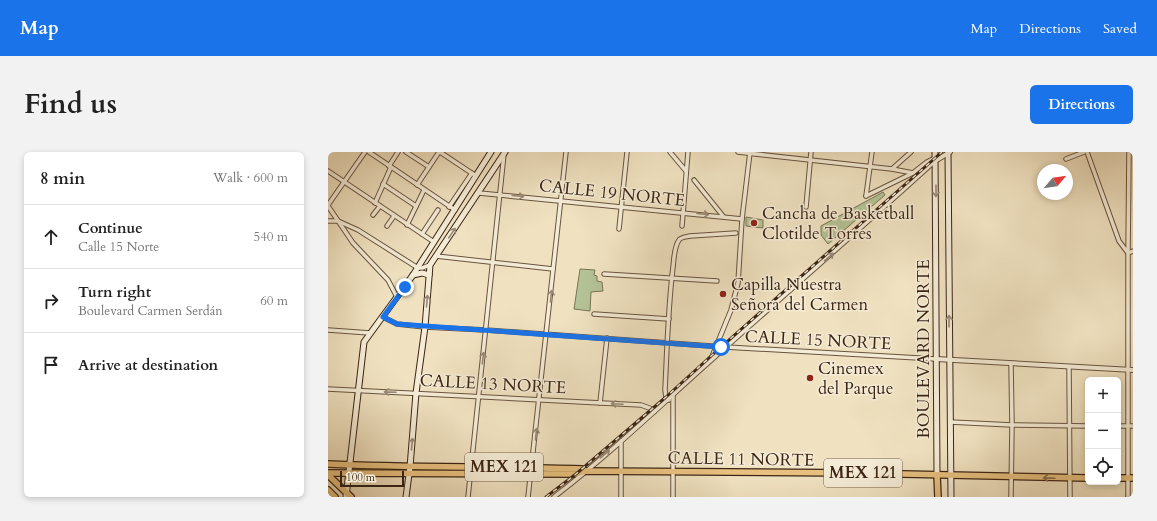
<!DOCTYPE html>
<meta charset="utf-8">
<style>
body{margin:0;font-family:Cardo,serif;background:#f2f2f2;color:#222}
.controls{position:absolute;right:12px;bottom:12px;display:grid;overflow:hidden;border-radius:6px;box-shadow:0 2px 6px #0003}
.controls button{width:36px;height:36px;display:grid;place-items:center;padding:0;border:0;border-bottom:1px solid #e0e0e0;background:#fff;color:#222;font:20px sans-serif}
.compass{position:absolute;left:709px;top:12px;width:36px;height:36px;border-radius:50%;background:#fff;box-shadow:0 2px 6px #0003;rotate:61deg}
.scale{position:absolute;left:12px;bottom:10px;width:64px;box-sizing:border-box;padding-left:4px;border:2px solid #3b2514;border-top:0;font-size:11px;line-height:14px;white-space:nowrap;color:#3b2514;-webkit-text-stroke:3px #f5ecd7;paint-order:stroke}
.stop{position:absolute;width:12px;height:12px;margin:-9px;border:3px solid #1a73e8;border-radius:50%;background:#fff}
.stop.end{background:#1a73e8;border-color:#fff;box-shadow:0 1px 4px #0008}
.list{margin:0;padding:0;list-style:none}
h2{display:flex;justify-content:space-between;align-items:center;height:52px;margin:0;padding:0 16px;font-size:17px}
h2 small{font-size:13px;font-weight:400;color:#767676}
.list li{display:grid;grid-template-columns:26px 1fr auto;gap:12px;align-items:center;box-sizing:border-box;height:64px;padding:0 16px;border-top:1px solid #e0e0e0}
.list b{display:block;font-size:15px;white-space:nowrap}
.list p{margin:0;font-size:13px;white-space:nowrap;color:#767676}
.list em{font-size:13px;font-style:normal;color:#767676}
.icon{flex:none;width:22px;height:22px;fill:none;stroke:currentColor;stroke-width:2;stroke-linecap:round;stroke-linejoin:round}
.map{position:relative;flex:none;width:805px;height:345px;overflow:hidden;border-radius:6px}
header{display:flex;align-items:center;gap:24px;box-sizing:border-box;height:56px;padding:0 20px;background:#1a73e8;color:#fff}
header strong{font-size:19px}
nav{display:flex;gap:22px;margin-inline-start:auto;font-size:14px}
.intro{display:flex;align-items:center;justify-content:space-between;box-sizing:border-box;height:96px;padding:0 24px}
h1{margin:0;font-size:28px}
.button{padding:10px 18px;border-radius:6px;background:#1a73e8;color:#fff;font-size:14px;font-weight:700}
main{display:flex;gap:24px;padding:0 24px}
aside{flex:1;background:#fff;border-radius:6px;box-shadow:0 2px 6px #0003}
.map>svg:first-child{display:block}
.green{fill:#b4c498;stroke:#787456}
.lines{fill:none;stroke-linecap:round;stroke-linejoin:round}
.minor-casing{stroke:#68543f;stroke-width:5.5}
.tertiary-casing{stroke:#68543f;stroke-width:6}
.secondary-casing{stroke:#3b2514;stroke-width:7}
.primary-casing{stroke:#3b2514;stroke-width:8}
.minor{stroke:#f5ecd7;stroke-width:3.5}
.tertiary{stroke:#f5ecd7;stroke-width:4}
.secondary{stroke:#f5ecd7;stroke-width:5}
.primary{stroke:#e8c180;stroke-width:5.5}
.rail-casing{stroke:#3b2514;stroke-width:3}
.rail{stroke:#f5ecd7;stroke-width:1.5;stroke-dasharray:4.5;stroke-linecap:butt}
.oneway{stroke:#988876}
.oneway2{stroke:#896b45}
.route{stroke:#1a73e8;stroke-width:5}
.poi-dot{fill:#8f2418;stroke:#f5ecd7;stroke-width:1.5}
.labels{text-anchor:middle;dominant-baseline:central;stroke-width:3;stroke-linejoin:round;paint-order:stroke}
.shield{fill:#f5ecd7;stroke:#73614e;stroke-width:1}
.shield-label{font-size:16px;font-weight:bold;fill:#3b2514}
.street-label{font-size:17px;fill:#3b2514;stroke:#f5ecd7}
.poi-label{font-size:17px;fill:#3b2514;stroke:#f5ecd7;text-anchor:start}
</style>
<header>
<strong>Map</strong>
<nav><a>Map</a><a>Directions</a><a>Saved</a></nav>
</header>
<div class="intro"><h1>Find us</h1><a class="button">Directions</a></div>
<main>
<aside>
<h2>8 min<small>Walk · 600 m</small></h2>
<ul class="list">
<li><svg class="icon" aria-label="ahead" viewBox="0 0 24 24"><path d="M12 20V5M6 11l6-6 6 6"/></svg><div><b>Continue</b><p>Calle 15 Norte</p></div><em>540 m</em></li>
<li><svg class="icon" aria-label="right" viewBox="0 0 24 24"><path d="M7 20v-9h11M14 6l5 5-5 5"/></svg><div><b>Turn right</b><p>Boulevard Carmen Serdán</p></div><em>60 m</em></li>
<li><svg class="icon" aria-label="arrive" viewBox="0 0 24 24"><path d="M6 21V4h12l-3 4 3 4H6"/></svg><div><b>Arrive at destination</b></div></li>
</ul>
</aside>
<div class="map">
<svg width="805" height="345" viewBox="0 0 805 345">
<rect width="100%" height="100%" fill="#f0e2c1"/>
<filter id="stains"><feTurbulence type="fractalNoise" baseFrequency=".005" numOctaves="4"/><feColorMatrix values="0 0 0 0 .2 0 0 0 0 .09 0 0 0 0 .02 0 0 0 .5 -.17"/></filter>
<radialGradient id="worn" r=".72"><stop offset=".6" stop-color="#630" stop-opacity="0"/><stop offset="1" stop-color="#630" stop-opacity=".3"/></radialGradient>
<g class="green">
<path d="M555 40 557 43 500 92 493 83V74Z"/>
<path d="M418 65 435 68V76L418 74Z"/>
<path d="M252 117 267 118 266 123 269 124V129L274 130 275 139 263 140 262 159 246 157Z"/>
</g>
<g class="lines">
<g class="minor-casing">
<g id="minor">
<path d="M41 0 127 58"/>
<path d="M78 0 101 15"/>
<path d="M112 0 148 24"/>
<path d="M342 0 358 19"/>
<path d="M410 0 564 17 585 21"/>
<path d="M759 0 791 89 800 101 805 99"/>
<path d="M738 7 756 0"/>
<path d="M61 14 70 0"/>
<path d="M564 17 583 0"/>
<path d="M0 19 106 90"/>
<path d="M366 28 395 64"/>
<path d="M55 32 88 54"/>
<path d="M89 33 111 0"/>
<path d="M151 41 414 67"/>
<path d="M538 44 585 21 599 10 607 6"/>
<path d="M538 44 544 0"/>
<path d="M47 51 63 15"/>
<path d="M0 53 37 0"/>
<path d="M0 54 25 91 60 128 69 145"/>
<path d="M121 55 144 21"/>
<path d="M478 55 483 0"/>
<path d="M45 63 52 54"/>
<path d="M0 69H10L30 78 90 116H94L102 113"/>
<path d="M79 73 96 38"/>
<path d="M59 74 66 64"/>
<path d="M354 74 360 0"/>
<path d="M291 77 299 0"/>
<path d="M94 82 110 58"/>
<path d="M108 104 225 117"/>
<path d="M276 122 389 129"/>
<path d="M266 162 341 167"/>
<path d="M55 165 69 172 97 175 158 178 397 195 608 207"/>
<path d="M0 178 42 181"/>
<path d="M383 207 403 158 410 131 414 67 422 0"/>
<path d="M683 212 684 273 683 345"/>
<path d="M741 215 742 345"/>
<path d="M0 237 313 253 324 257 326 260"/>
<path d="M341 248 338 245 337 238C339 197 340 156 345 115 346 107 346 95 351 88 353 85 358 85 362 84L408 81"/>
<path d="M272 251 279 186"/>
<path d="M622 270 684 273 760 274"/>
<path d="M790 274H805"/>
<path d="M140 345 176 2"/>
<path d="M200 345 238 0"/>
<path d="M226 345C286 299 340 246 397 196 467 133 538 72 607 9"/>
<path d="M293 345V289"/>
<path d="M345 345V244"/>
<path d="M800 345V101L801 0"/>
</g>
</g>
<g class="tertiary-casing">
<g id="tertiary">
<path d="M607 9 622 0"/>
<path d="M608 207 805 218"/>
</g>
</g>
<g class="secondary-casing">
<g id="secondary">
<path d="M607 0 609 323"/>
<path d="M620 0 623 345"/>
<path d="M85 123 94 121 101 123"/>
<path d="M18 345 36 190 85 123 163 0"/>
<path d="M78 345 82 315 88 241 97 175 102 113 177 0"/>
</g>
</g>
<g class="primary-casing">
<g id="primary">
<path d="M0 312C85 316 169 314 254 317L257 319"/>
<path d="M0 321 248 322 257 319 529 321 760 326"/>
<path d="M0 323 23 345"/>
<path d="M609 323 610 345"/>
<path d="M790 326H805"/>
<path d="M0 338 7 345"/>
</g>
</g>
<use href="#minor" class="minor"/>
<use href="#tertiary" class="tertiary"/>
<use href="#secondary" class="secondary"/>
<use href="#primary" class="primary"/>
<g class="rail-casing">
<path id="rail" d="M218 345 248 322 338 245 393 195 614 0"/>
</g>
<use href="#rail" class="rail"/>
</g>
<defs><path id="oneway-shaft" d="M-6 0H5M1.5-3L5.5 0L1.5 3" fill="none" stroke-width="1.6" stroke-linecap="round" stroke-linejoin="round"/></defs>
<g class="oneway">
<use href="#oneway-shaft" transform="translate(608 39) rotate(90)"/>
<use href="#oneway-shaft" transform="translate(190 44) rotate(6)"/>
<use href="#oneway-shaft" transform="translate(375 62) rotate(5)"/>
<use href="#oneway-shaft" transform="translate(124 81) rotate(-56)"/>
<use href="#oneway-shaft" transform="translate(501 105) rotate(-41)"/>
<use href="#oneway-shaft" transform="translate(223 144) rotate(-84)"/>
<use href="#oneway-shaft" transform="translate(99 149) rotate(-85)"/>
<use href="#oneway-shaft" transform="translate(621 169) rotate(-90)"/>
<use href="#oneway-shaft" transform="translate(155 206) rotate(-83)"/>
<use href="#oneway-shaft" transform="translate(62 240) rotate(-178)"/>
<use href="#oneway-shaft" transform="translate(289 252) rotate(-177)"/>
<use href="#oneway-shaft" transform="translate(208 282) rotate(-84)"/>
<use href="#oneway-shaft" transform="translate(84 292) rotate(-85)"/>
<use href="#oneway-shaft" transform="translate(277 302) rotate(-40)"/>
</g>
<use class="oneway2" href="#oneway-shaft" transform="translate(721 326) rotate(-178)"/>
<g class="lines">
<path class="route" d="M77 135 55 165 69 172 393 195"/>
</g>
<g class="poi-dot">
<circle cx="426" cy="71" r="4"/>
<circle cx="395" cy="142" r="4"/>
<circle cx="482" cy="226" r="4"/>
</g>
<g class="labels">
<g class="shield">
<rect x="137" y="301" width="78" height="28" rx="3"/>
<rect x="496" y="307" width="78" height="28" rx="3"/>
</g>
<g class="shield-label">
<text x="176" y="315">MEX 121</text>
<text x="535" y="321">MEX 121</text>
</g>
<g class="street-label">
<text transform="translate(284 41) rotate(6)">CALLE 19 NORTE</text>
<text transform="translate(490 188) rotate(3)">CALLE 15 NORTE</text>
<text transform="translate(595 197) rotate(-90)">BOULEVARD NORTE</text>
<text transform="translate(165 232) rotate(3)">CALLE 13 NORTE</text>
<text transform="translate(413 307) rotate(1)">CALLE 11 NORTE</text>
</g>
<g class="poi-label">
<text x="434" y="61">Cancha de Basketball<tspan x="434" dy="20">Clotilde Torres</tspan></text>
<text x="403" y="132">Capilla Nuestra<tspan x="403" dy="20">Señora del Carmen</tspan></text>
<text x="490" y="216">Cinemex<tspan x="490" dy="20">del Parque</tspan></text>
</g>
</g>
<rect width="100%" height="100%" filter="url(#stains)"/>
<rect width="100%" height="100%" fill="url(#worn)"/>
</svg>
<div class="controls">
<button>+</button>
<button>−</button>
<button><svg class="icon" aria-label="locate" viewBox="0 0 24 24"><circle cx="12" cy="12" r="6"/><path d="M12 2v4M12 18v4M2 12h4M18 12h4"/></svg></button>
</div>
<svg class="compass" viewBox="-18 -18 36 36"><path d="M0-13l5 13h-10z" fill="#e53935"/><path d="M0 13l5-13h-10z" fill="#767676"/></svg>
<div class="scale">100 m</div>
<div class="stop" style="left:393px;top:195px"></div>
<div class="stop end" style="left:77px;top:135px"></div>
</div>
</main>
